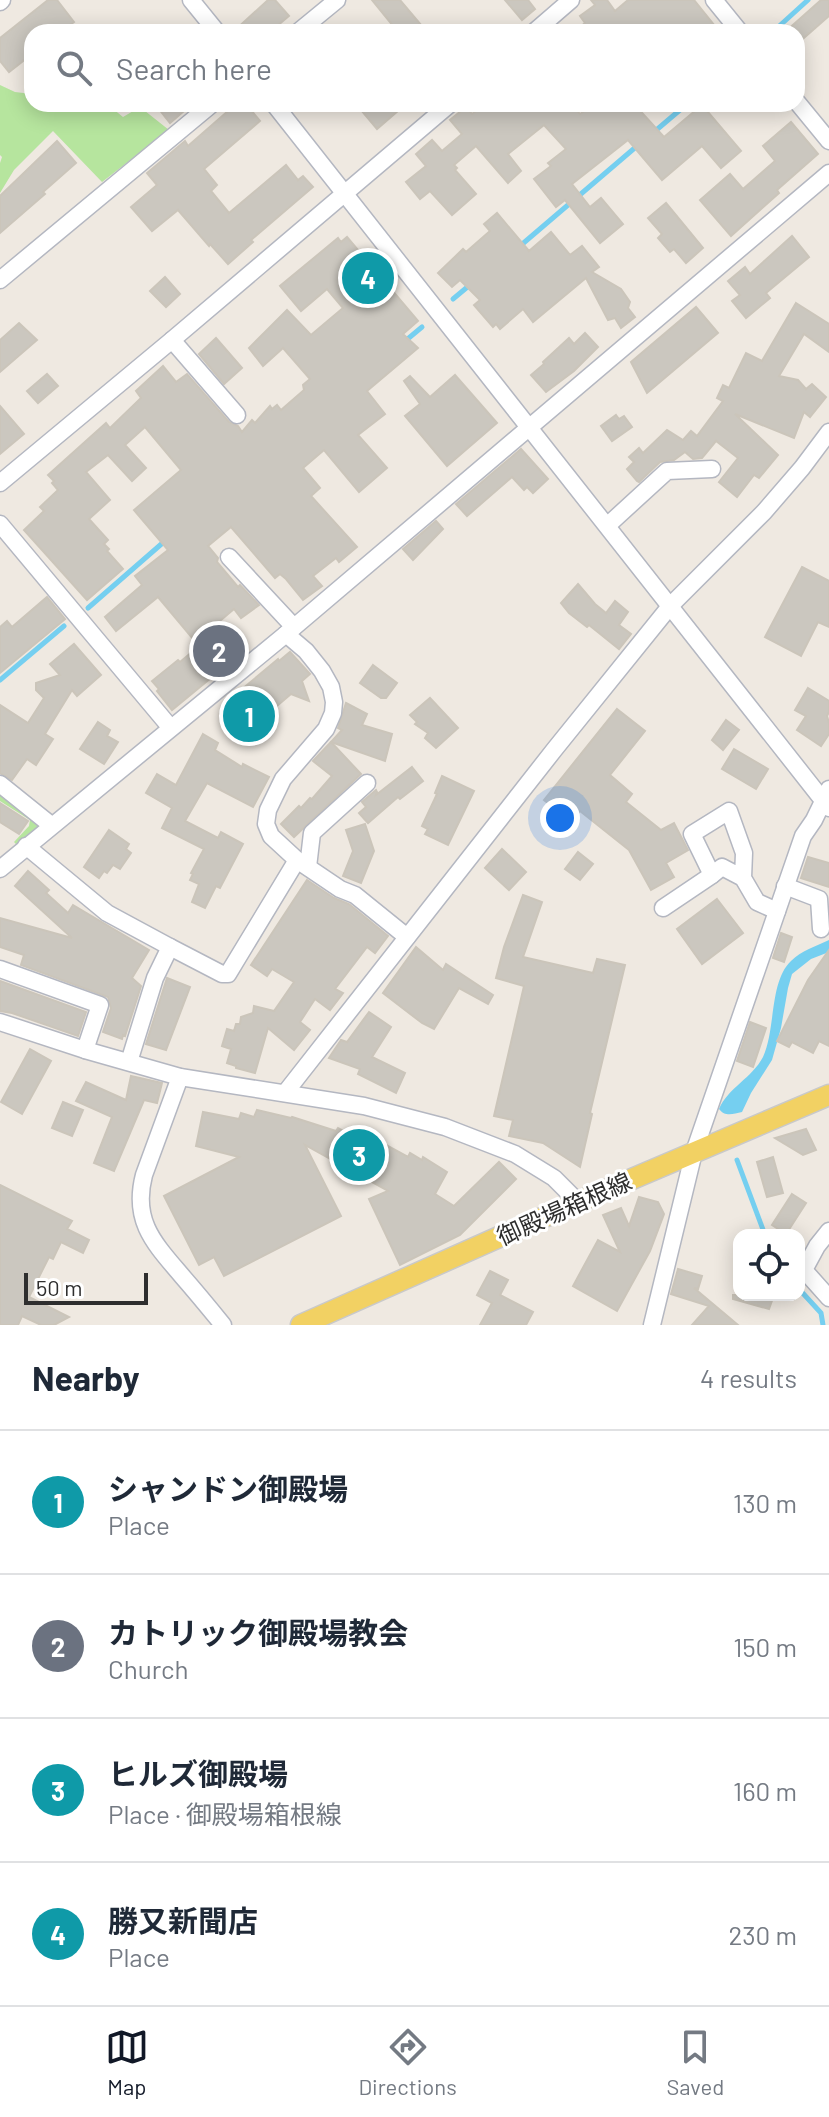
<!DOCTYPE html>
<meta charset="utf-8">
<style>
body{margin:0;font-family:Barlow,"Noto Sans JP",sans-serif;background:#f6f6f7;color:#1f2937}
.controls{position:absolute;right:24px;bottom:24px;display:grid;overflow:hidden;border-radius:16px;box-shadow:0 4px 20px #0003}
.controls button{width:72px;height:72px;display:grid;place-items:center;padding:0;border:0;border-bottom:2px solid #e0e1e3;background:#fff;color:#1f2937;font:40px sans-serif}
.scale{position:absolute;left:24px;bottom:20px;width:124px;box-sizing:border-box;padding-left:8px;border:4px solid #2e2e2e;border-top:0;font-size:22px;line-height:28px;white-space:nowrap;color:#2e2e2e;-webkit-text-stroke:6px #fff;paint-order:stroke}
.you{position:absolute;left:560px;top:818px;width:28px;height:28px;margin:-20px;border:6px solid #fff;border-radius:50%;background:#1a73e8;box-shadow:0 0 0 12px #1a73e833}
.badge{display:grid;place-items:center;width:52px;height:52px;border-radius:50%;background:#111827;color:#fff;font-size:26px;font-weight:700}
.pin{position:absolute;translate:-50% -50%;border:4px solid #fff;box-shadow:0 2px 8px #0006}
.list{margin:0;padding:0;list-style:none}
h2{display:flex;justify-content:space-between;align-items:center;height:104px;margin:0;padding:0 32px;font-size:34px}
h2 small{font-size:26px;font-weight:400;color:#747a83}
.list li{display:grid;grid-template-columns:52px 1fr auto;gap:24px;align-items:center;box-sizing:border-box;height:144px;padding:0 32px;border-top:2px solid #e0e1e3}
.list b{display:block;font-size:30px;white-space:nowrap}
.list p{margin:0;font-size:26px;white-space:nowrap;color:#747a83}
.list em{font-size:26px;font-style:normal;color:#747a83}
.icon{flex:none;width:44px;height:44px;fill:none;stroke:currentColor;stroke-width:2;stroke-linecap:round;stroke-linejoin:round}
.map{position:relative;flex:none;width:829px;height:1325px;overflow:hidden}
.search{position:absolute;background:#fff;box-shadow:0 4px 20px #0003;left:24px;right:24px;top:24px;height:88px;display:flex;align-items:center;gap:20px;box-sizing:border-box;padding:0 28px;border-radius:24px;color:#747a83;font-size:30px}
.sheet{height:680px;background:#fff}
nav{display:flex;justify-content:space-around;align-items:center;box-sizing:border-box;height:112px;border-top:2px solid #e0e1e3;background:#fff;font-size:22px;color:#747a83}
nav a{display:grid;justify-items:center;gap:4px}
nav .on{color:#111827}
.map>svg:first-child{display:block}
.green{fill:#b6e59e}
.water{fill:#75cff0}
.lines{fill:none;stroke-linecap:round;stroke-linejoin:round}
.stream{stroke:#75cff0;stroke-width:5}
.building{fill:#cbc7bf;stroke:#cbc5ba;stroke-width:2}
.minor-casing{stroke:#b4b7c1;stroke-width:19}
.major-casing{stroke:#c9c9c9;stroke-width:23}
.minor{stroke:#fff;stroke-width:16}
.major{stroke:#f2d163;stroke-width:20}
.labels{text-anchor:middle;dominant-baseline:central;stroke-width:6;stroke-linejoin:round;paint-order:stroke}
.street-label{font-size:24px;fill:#2e2e2e;stroke:#fff}
</style>
<div class="map">
<svg width="829" height="1325" viewBox="0 0 829 1325">
<rect width="100%" height="100%" fill="#efe9e1"/>
<g class="green">
<path d="M0 85 15 92 32 94V104H107L123 117 140 107 169 130 102 182 53 131 14 170 0 193V163L2 157 0 155Z"/>
<path d="M0 792 42 826 17 845 14 842 29 826 30 820 0 801Z"/>
</g>
<path class="water" d="M829 940V952L811 959 792 974 788 988 781 1028 772 1060 751 1093 742 1112C733 1114 725 1117 719 1109 728 1088 752 1078 763 1057 776 1029 769 982 791 961 801 951 816 946 829 940Z"/>
<g class="lines">
<g class="stream">
<path d="M776 29 808 0"/>
<path d="M654 132 687 104"/>
<path d="M520 246 637 146"/>
<path d="M453 299 471 284"/>
<path d="M404 342 422 327"/>
<path d="M88 608 166 540"/>
<path d="M0 680 64 626"/>
<path d="M737 1160 765 1235"/>
<path d="M799 1289 821 1313 823 1325"/>
</g>
</g>
<g class="building">
<path d="M48 0H57L74 22 60 32H32V54L9 72 0 61V38Z"/>
<path d="M268 0H275L289 16 270 32H233Z"/>
<path d="M372 0H400L421 25 413 32H398Z"/>
<path d="M505 0H528L535 9 522 20Z"/>
<path d="M591 0H607L615 11 628 0H694L715 26 708 32H574L585 23 580 16 595 5Z"/>
<path d="M821 0H829V16L797 44V32H785Z"/>
<path d="M155 104H192L170 123Z"/>
<path d="M236 104H246L260 121 204 169 217 185 211 191 229 213 286 165 298 180 303 176 313 187 251 240 253 242 228 264 210 244 209 246 178 210 152 231 131 207 157 185 147 173 185 141 188 146Z"/>
<path d="M356 104H406L377 129Z"/>
<path d="M485 104H572L580 114 595 104H634L664 137 702 105 741 151 721 168 702 146 662 180 628 140 572 184 590 207 601 198 623 224 600 243 565 200 556 207 534 179 551 166 548 163 566 149 544 125 508 154 521 171 508 183 476 146 454 165 457 168 455 170 476 194 452 215 430 191 420 199 406 182 426 166 416 154 432 140 442 151 462 134 450 120 466 107 472 114Z"/>
<path d="M791 122 818 154 777 190 779 193 731 236 700 200 730 174 743 189 775 161 763 146Z"/>
<path d="M57 141 76 163 43 192 45 194 0 233V196Z"/>
<path d="M666 203 703 248 686 263 674 249 670 252 658 238 662 234 648 218Z"/>
<path d="M497 213 529 251 551 232 570 255 582 246 599 267 592 272 621 289 630 302 628 308 635 317 621 328 615 318 608 320 586 278 533 322 523 309 500 329 496 324 493 327 474 305 480 300 460 280 452 287 438 273 463 249 466 252 490 231 484 224Z"/>
<path d="M792 236 809 257 766 293 770 298 746 318 732 301 740 295 728 281 745 267 750 274Z"/>
<path d="M347 237 418 321 403 334 418 348 367 391 385 414 358 435 387 468 359 492 324 450 303 468 320 488 311 496 357 547 339 562 336 558 313 576 322 586 303 600 286 579 280 574 275 578 231 527 208 546 218 558 217 562 238 587 240 585 259 605 241 618 234 609 214 626 239 655 172 710 157 691 159 689 152 681 178 660 180 662 199 646 158 597 116 631 105 617 142 585 135 576 168 550 134 510 181 470 145 427 125 445 146 468 132 481 108 455 86 472 110 500 89 519 108 540 104 544 109 549 107 551 123 569 87 600 24 530 44 511 40 507 58 490 52 483 54 481 48 475 106 423 110 428 141 398 136 391 163 366 176 382 187 374 229 422 238 426 242 432 252 420 255 423 270 406 272 409 277 405 281 410 304 390 303 385 310 379 283 348 263 366 249 348 287 310 311 335 343 308 327 289 301 311 280 286 338 238 341 242Z"/>
<path d="M165 277 180 294 166 307 150 291Z"/>
<path d="M796 303 829 324V352L804 334 779 376 798 380 806 389 812 384 826 397 810 417 804 412 794 438 735 414 778 455 759 478 754 475 737 497 719 482 738 458 716 441 702 458 693 459 685 452 674 460 660 462 639 482 637 481 627 469 634 462 629 457 639 448 643 453 667 430 683 440 691 431 697 436 723 401 717 398 723 385 729 388 746 353 762 361Z"/>
<path d="M696 307 718 333 647 393 631 362Z"/>
<path d="M19 323 37 340 0 372V340Z"/>
<path d="M585 333 598 347 574 371 546 392 531 375 544 364 543 362 569 338 574 344Z"/>
<path d="M216 338 242 368 224 384 199 354Z"/>
<path d="M47 374 58 386 38 403 27 391Z"/>
<path d="M455 375 497 423 447 466 405 416 420 404 404 381 410 376 430 397Z"/>
<path d="M0 406 24 434 0 454Z"/>
<path d="M616 415 619 419 624 416 632 427 612 441 601 426Z"/>
<path d="M521 449 548 479 533 493 527 487 524 490 512 477 467 516 456 504Z"/>
<path d="M436 521 443 529 413 560 403 549Z"/>
<path d="M802 567 829 581V627L818 622 801 656 765 637Z"/>
<path d="M578 584 595 604 606 613 615 601 628 612 619 625 631 634 619 649 589 625 587 627 569 613 561 603Z"/>
<path d="M47 597 65 619 0 673V627L7 621 12 627Z"/>
<path d="M74 644 101 675 77 696 72 690 45 734 53 739 36 765 27 759 12 780 0 773V705L28 723 44 698 36 690V683L60 675 50 664Z"/>
<path d="M290 652 310 674 302 681 309 701 291 694 271 711 276 715 275 718 254 743 220 714 241 690 278 659 279 661Z"/>
<path d="M373 665 397 683 386 698H381L360 683Z"/>
<path d="M808 688 829 701V712L827 716 829 723V734L821 746 797 730 806 716 795 710Z"/>
<path d="M430 698 458 728 436 748 425 738 428 733 415 724 417 722 410 715Z"/>
<path d="M346 703 367 714 362 725 392 734 385 761 331 742 342 730 338 728Z"/>
<path d="M617 709 645 731 610 775 632 794 626 802 661 830 674 823 688 850 666 863 674 877 651 890 629 850 580 811 572 822 544 800Z"/>
<path d="M726 720 739 730 723 750 712 740Z"/>
<path d="M98 722 110 730 107 736 118 742 104 764 80 749Z"/>
<path d="M203 734 218 743 215 750 242 767 243 764 269 777 253 807 207 783 185 821 218 838 221 832 243 844 220 888 216 886 205 908 192 902 199 884 190 880 193 874 191 873 204 849 162 828 172 808 146 793 157 774 176 785Z"/>
<path d="M331 742 361 774 294 837 281 824 299 806 301 808 310 798 312 799 332 776 313 761Z"/>
<path d="M734 749 768 769 756 789 722 769Z"/>
<path d="M412 767 423 781 400 799 398 797 368 823 359 813 366 807 362 802 376 790 377 792 376 795Z"/>
<path d="M442 776 474 791 448 845 425 834 428 829 422 826 437 794 435 793Z"/>
<path d="M0 803 28 821 19 834 0 822Z"/>
<path d="M365 824 374 851 361 883 343 876 353 851 346 830Z"/>
<path d="M109 830 129 844 126 849 131 853 120 869 113 865 107 873 104 871 99 878 84 867Z"/>
<path d="M502 849 526 872 509 890 485 868Z"/>
<path d="M578 852 593 864 580 880 565 869Z"/>
<path d="M808 857 829 863V887L801 878Z"/>
<path d="M28 871 49 890 46 893 68 913 73 905 149 950 132 978 141 986 125 1036 123 1035 122 1039 103 1032 111 1008 108 997 21 965 24 955 0 947V918L72 938 15 886Z"/>
<path d="M307 880 334 898 349 904 388 936 375 953 367 947 335 989 343 993 330 1010 315 999 300 1022 310 1030 294 1050 268 1028 255 1073 236 1068V1066L227 1063 231 1049 222 1046 227 1029 234 1031 236 1024H240L241 1017 253 1013 254 1006 274 1011 294 982 272 969 267 976 251 965Z"/>
<path d="M523 895 542 902 523 957 593 973 597 959 625 965 590 1113 592 1114 580 1167 543 1143 509 1136 513 1120 494 1116 524 986 496 978 504 947Z"/>
<path d="M717 899 743 933 702 964 677 929Z"/>
<path d="M781 933 792 937 784 962 773 958Z"/>
<path d="M416 947 443 970 446 964 493 995 488 1004 459 988 434 1029 422 1023 383 993Z"/>
<path d="M829 950V1046L819 1041 813 1053 792 1042 789 1047 777 1041 808 980Z"/>
<path d="M167 978 190 987 166 1050 146 1044Z"/>
<path d="M0 981 86 1012 78 1036 12 1013 0 1011Z"/>
<path d="M369 1012 391 1027 372 1057 405 1073 396 1093 358 1074 360 1069 329 1058 341 1040 347 1042Z"/>
<path d="M750 1022 766 1028 753 1067 737 1061Z"/>
<path d="M30 1049 51 1061 22 1114 1 1102Z"/>
<path d="M131 1076 162 1083 157 1103 144 1100 114 1171 94 1163 112 1117 76 1101 86 1082 126 1100Z"/>
<path d="M63 1102 83 1110 72 1136 52 1128Z"/>
<path d="M257 1110 291 1118 292 1117 336 1131 338 1128 349 1134 350 1132 373 1144 375 1139 408 1157 410 1153 422 1160 423 1157 447 1172 435 1194 454 1206 499 1162 516 1179 460 1235 400 1265 369 1199 388 1191 305 1145 341 1216 224 1276 214 1257 199 1265 164 1196 239 1157 196 1146 203 1112 239 1119 241 1113 254 1117Z"/>
<path d="M806 1129 816 1150 803 1155 775 1138Z"/>
<path d="M773 1157 783 1193 767 1197 757 1162Z"/>
<path d="M0 1185 72 1221 67 1229 89 1240 83 1253 61 1242 53 1259 49 1257 29 1297 69 1317 54 1325H41L22 1316 18 1325H0Z"/>
<path d="M792 1194 806 1203 786 1234 772 1225Z"/>
<path d="M639 1197 658 1202 664 1214 650 1251 617 1311 573 1286 598 1240 620 1252 603 1215 621 1208 629 1226Z"/>
<path d="M678 1269 702 1276 698 1289 694 1288 738 1325H692L709 1306 671 1294Z"/>
<path d="M490 1271 508 1280 500 1295 533 1312 526 1325H480L492 1303 477 1295Z"/>
<path d="M733 1295H774L769 1309 733 1299Z"/>
</g>
<g class="lines">
<g class="minor-casing">
<g id="minor">
<path d="M191 0 217 32"/>
<path d="M714 0 740 32"/>
<path d="M0 2 2 0"/>
<path d="M298 32 337 0"/>
<path d="M534 32 571 0"/>
<path d="M797 102 829 141"/>
<path d="M274 104 829 808"/>
<path d="M0 280 212 104"/>
<path d="M172 340 237 415"/>
<path d="M0 483 172 340 450 104"/>
<path d="M0 524 170 727"/>
<path d="M608 525 667 471 712 469"/>
<path d="M229 557 294 627"/>
<path d="M286 634 306 651 322 671 331 687 334 702 333 713 326 729 283 779 268 810 266 824 271 836 297 860 340 889 355 895 407 937"/>
<path d="M0 784 51 825"/>
<path d="M26 846 107 913 170 947 155 978 129 1062"/>
<path d="M308 867 312 833 367 783"/>
<path d="M0 869 286 634 829 173"/>
<path d="M743 878 722 867 712 875 692 834 729 811 744 853 743 878 757 902 777 911"/>
<path d="M785 886 819 899 821 929"/>
<path d="M663 908 712 875"/>
<path d="M170 947 222 974H228L297 860"/>
<path d="M0 969 100 1005 85 1050"/>
<path d="M0 1022 85 1050 180 1077 364 1106 445 1127 515 1154 554 1178 578 1202"/>
<path d="M180 1077 144 1175C132 1221 154 1243 182 1276 196 1292 210 1309 223 1325"/>
<path d="M285 1093 554 750 671 605 764 512 802 468 829 432"/>
<path d="M829 1231 817 1246 804 1270 829 1298"/>
<path d="M652 1325 694 1152 803 836 814 820 829 789"/>
</g>
</g>
<g class="major-casing">
<path id="major" d="M301 1325 578 1202 829 1095"/>
</g>
<use href="#minor" class="minor"/>
<use href="#major" class="major"/>
</g>
<g class="labels">
<g class="street-label">
<text transform="translate(564 1208) rotate(-24)">御殿場箱根線</text>
</g>
</g>
</svg>
<div class="controls">
<button><svg class="icon" aria-label="locate" viewBox="0 0 24 24"><circle cx="12" cy="12" r="6"/><path d="M12 2v4M12 18v4M2 12h4M18 12h4"/></svg></button>
</div>
<div class="scale">50 m</div>
<div class="you"></div>
<div class="pin badge" style="left:249px;top:716px;background:#0f9aa8">1</div>
<div class="pin badge" style="left:219px;top:651px;background:#6b7280">2</div>
<div class="pin badge" style="left:359px;top:1155px;background:#0f9aa8">3</div>
<div class="pin badge" style="left:368px;top:278px;background:#0f9aa8">4</div>
<div class="search"><svg class="icon" aria-label="search" viewBox="0 0 24 24"><circle cx="10" cy="10" r="6"/><path d="M15 15l6 6"/></svg>Search here</div>
</div>
<section class="sheet">
<h2>Nearby<small>4 results</small></h2>
<ul class="list">
<li><span class="badge" style="background:#0f9aa8">1</span><div><b>シャンドン御殿場</b><p>Place</p></div><em>130 m</em></li>
<li><span class="badge" style="background:#6b7280">2</span><div><b>カトリック御殿場教会</b><p>Church</p></div><em>150 m</em></li>
<li><span class="badge" style="background:#0f9aa8">3</span><div><b>ヒルズ御殿場</b><p>Place · 御殿場箱根線</p></div><em>160 m</em></li>
<li><span class="badge" style="background:#0f9aa8">4</span><div><b>勝又新聞店</b><p>Place</p></div><em>230 m</em></li>
</ul>
</section>
<nav>
<a class="on"><svg class="icon" aria-label="map" viewBox="0 0 24 24"><path d="M3 6l6-2 6 2 6-2v14l-6 2-6-2-6 2zM9 4v14M15 6v14"/></svg>Map</a>
<a><svg class="icon" aria-label="directions" viewBox="0 0 24 24"><path d="M12 3l9 9-9 9-9-9zM9 14v-3h6M13 9l2 2-2 2"/></svg>Directions</a>
<a><svg class="icon" aria-label="saved" viewBox="0 0 24 24"><path d="M7 4h10v16l-5-4-5 4z"/></svg>Saved</a>
</nav>
